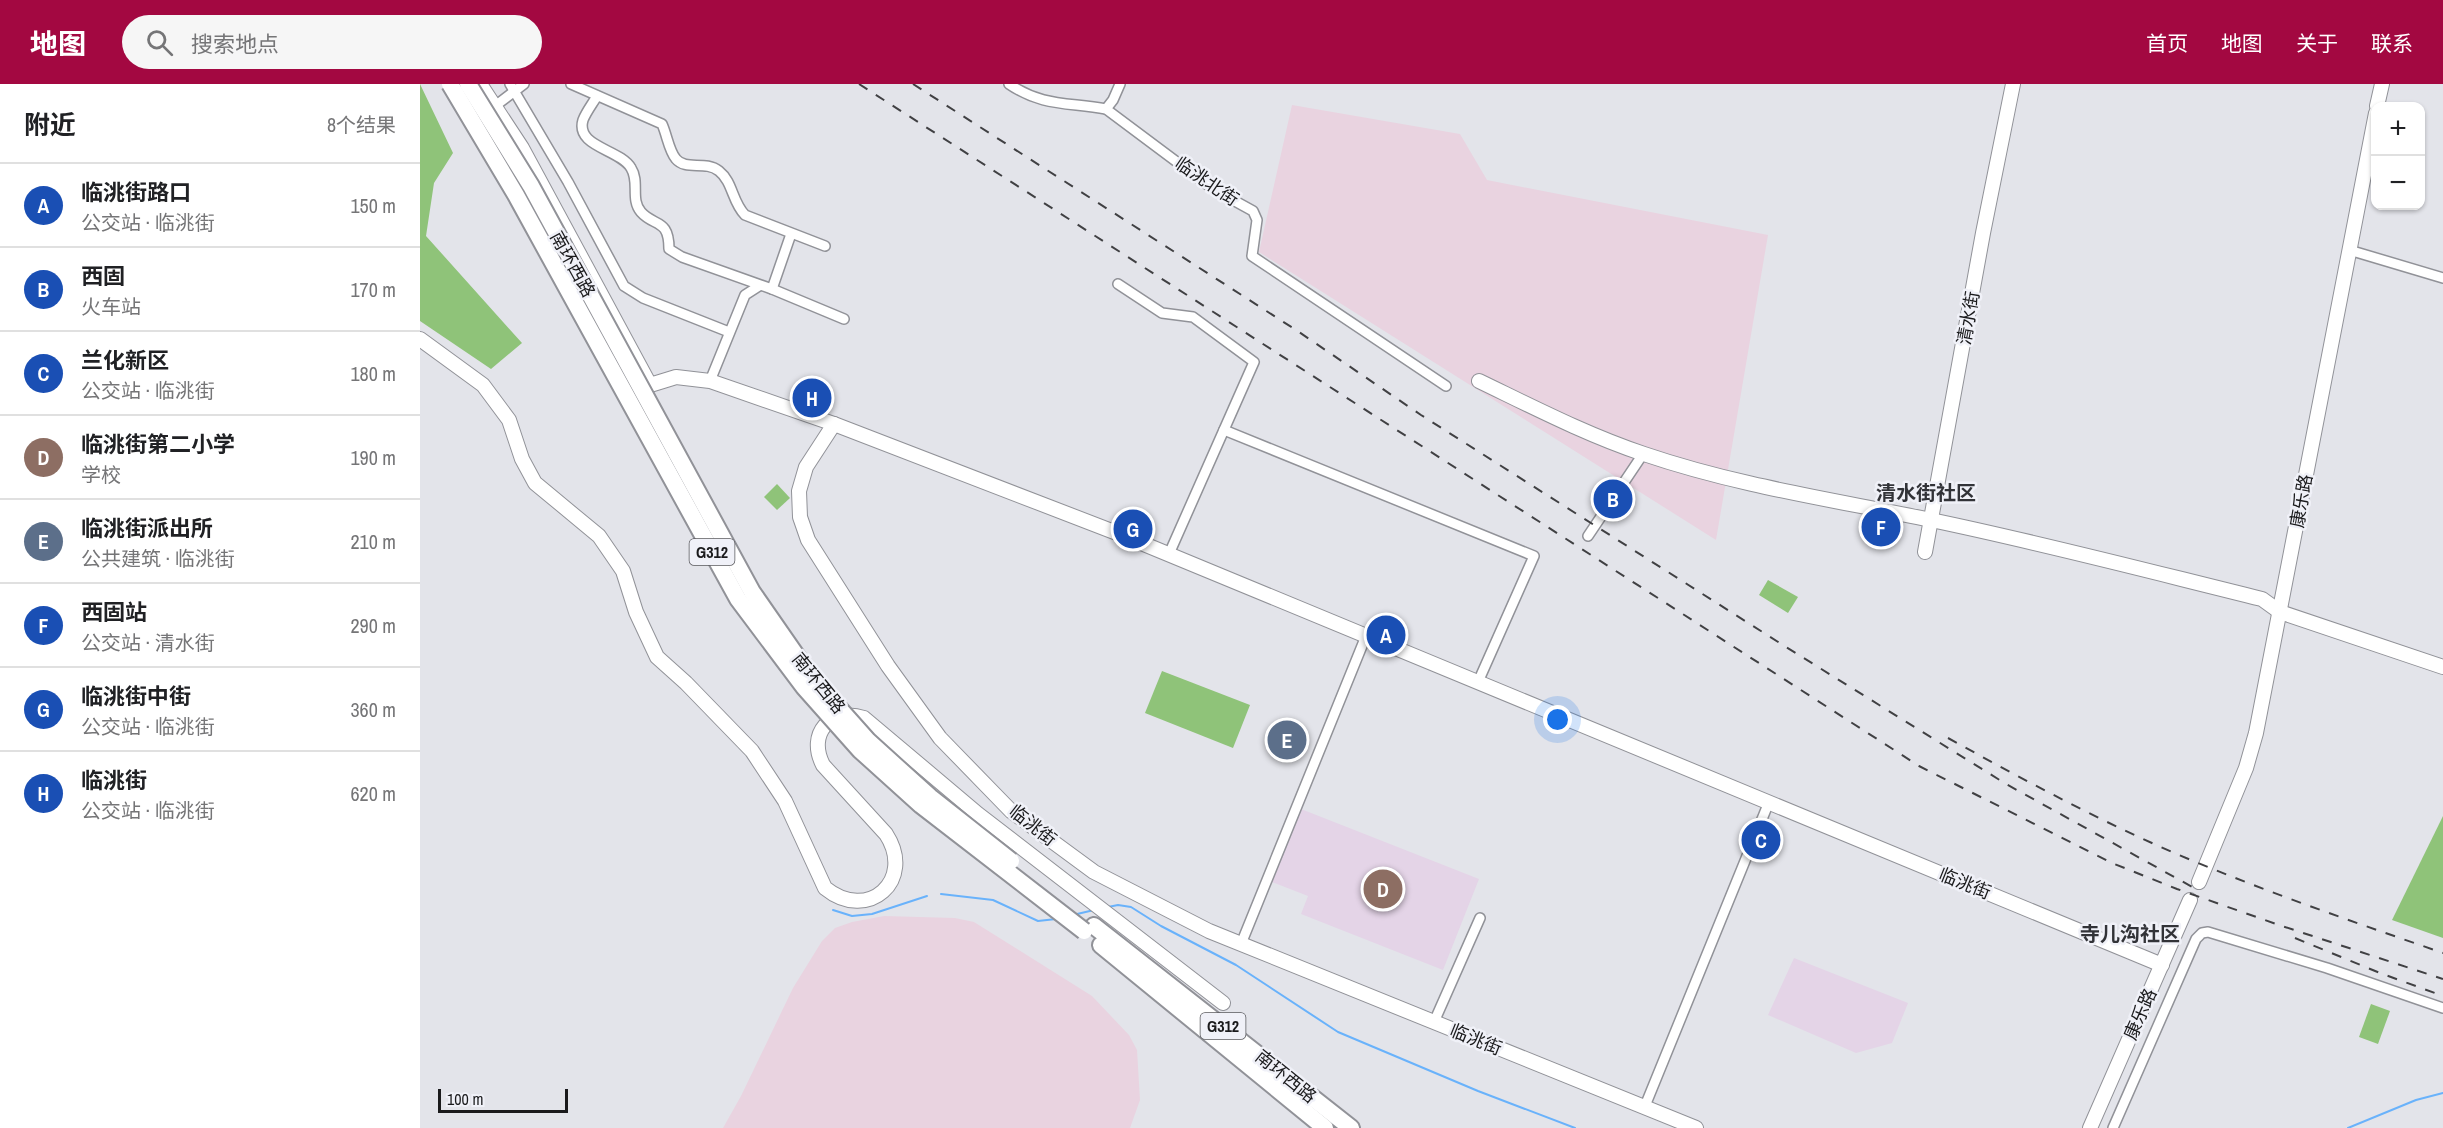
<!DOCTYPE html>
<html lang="zh">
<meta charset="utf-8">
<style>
body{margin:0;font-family:"Archivo Narrow","Noto Sans SC",sans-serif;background:#f6f6f6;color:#202124}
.controls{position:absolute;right:18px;top:18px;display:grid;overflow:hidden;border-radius:12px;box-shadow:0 2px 4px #0004}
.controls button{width:54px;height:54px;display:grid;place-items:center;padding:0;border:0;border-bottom:2px solid #e0e0e0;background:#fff;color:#202124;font:30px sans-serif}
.scale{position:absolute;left:18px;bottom:15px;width:130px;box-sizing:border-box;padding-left:6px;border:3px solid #1a1a1c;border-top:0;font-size:16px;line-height:21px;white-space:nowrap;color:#1a1a1c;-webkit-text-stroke:4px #f0f1f8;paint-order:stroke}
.you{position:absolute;left:1138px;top:636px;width:21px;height:21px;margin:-15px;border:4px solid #fff;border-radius:50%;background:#1a73e8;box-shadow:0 0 0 9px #1a73e833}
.badge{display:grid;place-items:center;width:39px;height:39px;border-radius:50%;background:#a30841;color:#fff;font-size:20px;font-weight:700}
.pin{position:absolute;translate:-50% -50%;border:3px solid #fff;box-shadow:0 2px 6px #0006}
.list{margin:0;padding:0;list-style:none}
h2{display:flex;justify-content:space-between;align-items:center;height:78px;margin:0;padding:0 24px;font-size:26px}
h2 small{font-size:20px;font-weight:400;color:#757577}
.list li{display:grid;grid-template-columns:39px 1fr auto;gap:18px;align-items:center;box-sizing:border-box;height:84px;padding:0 24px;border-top:2px solid #e0e0e0}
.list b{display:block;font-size:22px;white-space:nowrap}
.list p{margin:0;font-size:20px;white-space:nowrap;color:#757577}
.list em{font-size:20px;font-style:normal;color:#757577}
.icon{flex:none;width:33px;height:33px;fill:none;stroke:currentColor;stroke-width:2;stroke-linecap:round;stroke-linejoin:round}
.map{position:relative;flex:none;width:2023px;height:1044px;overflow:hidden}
header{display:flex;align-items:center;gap:36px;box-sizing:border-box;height:84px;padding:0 30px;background:#a30841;color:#fff}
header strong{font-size:28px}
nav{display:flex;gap:33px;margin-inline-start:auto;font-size:21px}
.search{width:420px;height:54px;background:#f6f6f6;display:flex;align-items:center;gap:15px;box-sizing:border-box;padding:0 21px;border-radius:33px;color:#757577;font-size:22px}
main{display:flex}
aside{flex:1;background:#fff}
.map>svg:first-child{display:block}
.industrial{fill:#e9d3e0}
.education{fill:#e4d4e7}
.green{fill:#8fc379}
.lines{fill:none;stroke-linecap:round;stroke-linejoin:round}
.stream{stroke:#69b2fb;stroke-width:2}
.street-casing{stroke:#919298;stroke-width:12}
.secondary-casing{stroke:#919298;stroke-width:16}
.highway-casing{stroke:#919298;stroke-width:20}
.street{stroke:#fff;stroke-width:9}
.secondary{stroke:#fff;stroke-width:14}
.highway{stroke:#fff;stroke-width:16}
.rail{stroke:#404043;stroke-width:2;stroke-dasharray:10 10;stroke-linecap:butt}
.highway-bridge-casing{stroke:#919298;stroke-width:20;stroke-linecap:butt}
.highway-bridge{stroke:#fff;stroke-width:16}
.labels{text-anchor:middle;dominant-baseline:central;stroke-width:5;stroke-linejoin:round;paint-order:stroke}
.shield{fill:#f0f1f8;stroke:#5a5a5e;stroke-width:1.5}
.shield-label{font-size:16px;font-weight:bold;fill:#1a1a1c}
.street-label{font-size:18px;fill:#1a1a1c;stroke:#f0f1f8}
.neighbourhood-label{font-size:20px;font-weight:bold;fill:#323338;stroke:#f0f1f8}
</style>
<header>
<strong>地图</strong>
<div class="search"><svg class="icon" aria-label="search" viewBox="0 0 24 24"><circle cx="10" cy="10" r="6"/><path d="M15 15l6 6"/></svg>搜索地点</div>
<nav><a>首页</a><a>地图</a><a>关于</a><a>联系</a></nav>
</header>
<main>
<aside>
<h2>附近<small>8个结果</small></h2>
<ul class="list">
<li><span class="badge" style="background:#1a4fb4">A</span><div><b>临洮街路口</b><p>公交站 · 临洮街</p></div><em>150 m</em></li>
<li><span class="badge" style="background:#1a4fb4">B</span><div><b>西固</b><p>火车站</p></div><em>170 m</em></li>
<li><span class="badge" style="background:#1a4fb4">C</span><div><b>兰化新区</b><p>公交站 · 临洮街</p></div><em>180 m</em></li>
<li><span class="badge" style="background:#8d6e63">D</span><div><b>临洮街第二小学</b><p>学校</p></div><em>190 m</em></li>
<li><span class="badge" style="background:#5c6f8a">E</span><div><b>临洮街派出所</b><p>公共建筑 · 临洮街</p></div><em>210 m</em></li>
<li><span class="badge" style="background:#1a4fb4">F</span><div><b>西固站</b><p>公交站 · 清水街</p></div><em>290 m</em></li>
<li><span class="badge" style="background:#1a4fb4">G</span><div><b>临洮街中街</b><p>公交站 · 临洮街</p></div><em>360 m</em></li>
<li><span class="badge" style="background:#1a4fb4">H</span><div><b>临洮街</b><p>公交站 · 临洮街</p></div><em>620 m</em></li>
</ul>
</aside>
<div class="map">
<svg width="2023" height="1044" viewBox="0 0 2023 1044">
<rect width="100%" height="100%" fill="#e3e4ea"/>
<g class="industrial">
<path d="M872 21 1040 50 1067 96 1348 151 1296 456 839 168Z"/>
<path d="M464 832 535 834 554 838 672 912 709 951 717 966 720 1016 710 1044H303L321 1012 373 904 402 857 415 844 432 838Z"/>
</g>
<g class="education">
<path d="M881 725 1059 795 1023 886 881 830 888 812 852 798Z"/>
<path d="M1374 874 1488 919 1472 959 1436 969 1348 931Z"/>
</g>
<g class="green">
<path d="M0 0 33 69 14 99 6 152 102 259 71 285 0 237Z"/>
<path d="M357 400 370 414 357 426 344 413Z"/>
<path d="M1348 496 1378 513 1368 529 1339 511Z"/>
<path d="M742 587 830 621 813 664 725 629Z"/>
<path d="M2023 732V854L1972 836Z"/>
<path d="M1951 920 1970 927 1958 960 1939 953Z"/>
</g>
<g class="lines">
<g class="stream">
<path d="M521 810 573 816 618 837 636 835"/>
<path d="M688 823 698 821 711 823 741 842 816 881 918 948 1058 1007 1155 1044"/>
<path d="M413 826 432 832 452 830 507 812"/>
<path d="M653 831 674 826"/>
<path d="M1928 1044 1996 1016 2023 1009"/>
</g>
<g class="street-casing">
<g id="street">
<path d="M90 0 148 98 204 202 223 214 309 248"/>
<path d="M151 0 242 40C247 51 249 67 256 75 266 87 285 76 299 87 313 98 312 118 325 131L405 162"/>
<path d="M589 0C623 23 648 18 686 25L793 105 833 127 837 136 832 172 1026 302"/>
<path d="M177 12C173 19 166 28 163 36 155 63 200 65 211 84 220 98 210 115 221 128 234 143 249 134 249 165L262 173 352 205 424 235"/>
<path d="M75 22 104 0"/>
<path d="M686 25 693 16 700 0"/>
<path d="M1929 166 2023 194"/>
<path d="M698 200 742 229 773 233 834 278 749 470"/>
<path d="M352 205 371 150"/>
<path d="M290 297 325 211 339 202"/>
<path d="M804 346 1114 472 1058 598"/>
<path d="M1168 452 1223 370"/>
<path d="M821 860 946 552"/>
<path d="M1014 938 1060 834"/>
<path d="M1225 1022 1349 718"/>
<path d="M1693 1044 1776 855 1782 849 1788 848 1907 884 2023 924"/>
</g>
</g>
<g class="secondary-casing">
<g id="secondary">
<path d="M60 0 102 64 230 301 256 293 290 297 414 340 702 451 1742 881"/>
<path d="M1957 22 1962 0"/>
<path d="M0 255 63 301 89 336 102 375 115 399 179 452 203 487 216 528 237 573 266 599 332 667 365 717 405 804C448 839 496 796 466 750L403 681C387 650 410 623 444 634L558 730 803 919"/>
<path d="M1059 297C1113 323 1167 351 1224 370 1318 402 1415 416 1511 436 1622 459 1732 488 1842 515L1860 528 2023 583"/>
<path d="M414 340 386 383 379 407 380 433 388 456 468 582 520 654 591 727 674 788 789 847 1276 1044"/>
<path d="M1505 468 1563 149 1593 0"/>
<path d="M1779 798 1826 684 1836 649 1956 29"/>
<path d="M1670 1044 1770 816"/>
</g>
</g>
<g class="highway-casing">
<g id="highway">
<path d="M674 842 931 1044"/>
<path d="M681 861 905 1044"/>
</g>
</g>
<use href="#street" class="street"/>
<use href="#secondary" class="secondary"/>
<use href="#highway" class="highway"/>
<g class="rail">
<path d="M439 0 1499 682 1692 779 1757 805 1859 841 2023 895"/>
<path d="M493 0 876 246 1001 331 1366 563 1586 700 1776 805"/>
<path d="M1528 654C1604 696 1680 737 1759 771 1846 808 1934 838 2023 869"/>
<path d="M1875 854 1960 889 2023 912"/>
</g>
<g class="highway-bridge-casing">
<g id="highway-bridge">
<path d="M30 0 96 111 318 515 384 603 440 666 501 721 664 847"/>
<path d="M48 0 111 102 332 508 391 593 448 657 510 713 591 777"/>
</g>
</g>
<use href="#highway-bridge" class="highway-bridge"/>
</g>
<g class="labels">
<g class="shield">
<rect x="269.5" y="455" width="45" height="26" rx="4.5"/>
<rect x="780.5" y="929" width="45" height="26" rx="4.5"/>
</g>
<g class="shield-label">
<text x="292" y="468">G312</text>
<text x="803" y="942">G312</text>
</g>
<g class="street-label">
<text transform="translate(787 97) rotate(34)">临洮北街</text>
<text transform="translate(153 180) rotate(61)">南环西路</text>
<text transform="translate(1548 234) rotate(-80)">清水街</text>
<text transform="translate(1881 417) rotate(-80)">康乐路</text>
<text transform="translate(399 599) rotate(51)">南环西路</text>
<text transform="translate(613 741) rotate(38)">临洮街</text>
<text transform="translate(1545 799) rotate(22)">临洮街</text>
<text transform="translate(1720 930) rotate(-66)">康乐路</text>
<text transform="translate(1056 955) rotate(22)">临洮街</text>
<text transform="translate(866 992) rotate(39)">南环西路</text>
</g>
<g class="neighbourhood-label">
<text x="1506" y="408">清水街社区</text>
<text x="1710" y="849">寺儿沟社区</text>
</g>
</g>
</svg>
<div class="controls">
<button>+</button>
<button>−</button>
</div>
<div class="scale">100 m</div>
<div class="you"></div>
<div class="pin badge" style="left:966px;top:551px;background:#1a4fb4">A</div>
<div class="pin badge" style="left:1193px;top:415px;background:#1a4fb4">B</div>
<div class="pin badge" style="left:1341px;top:756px;background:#1a4fb4">C</div>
<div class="pin badge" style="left:963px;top:805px;background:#8d6e63">D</div>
<div class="pin badge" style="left:867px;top:656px;background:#5c6f8a">E</div>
<div class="pin badge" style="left:1461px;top:443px;background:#1a4fb4">F</div>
<div class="pin badge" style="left:713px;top:445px;background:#1a4fb4">G</div>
<div class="pin badge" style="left:392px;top:314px;background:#1a4fb4">H</div>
</div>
</main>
